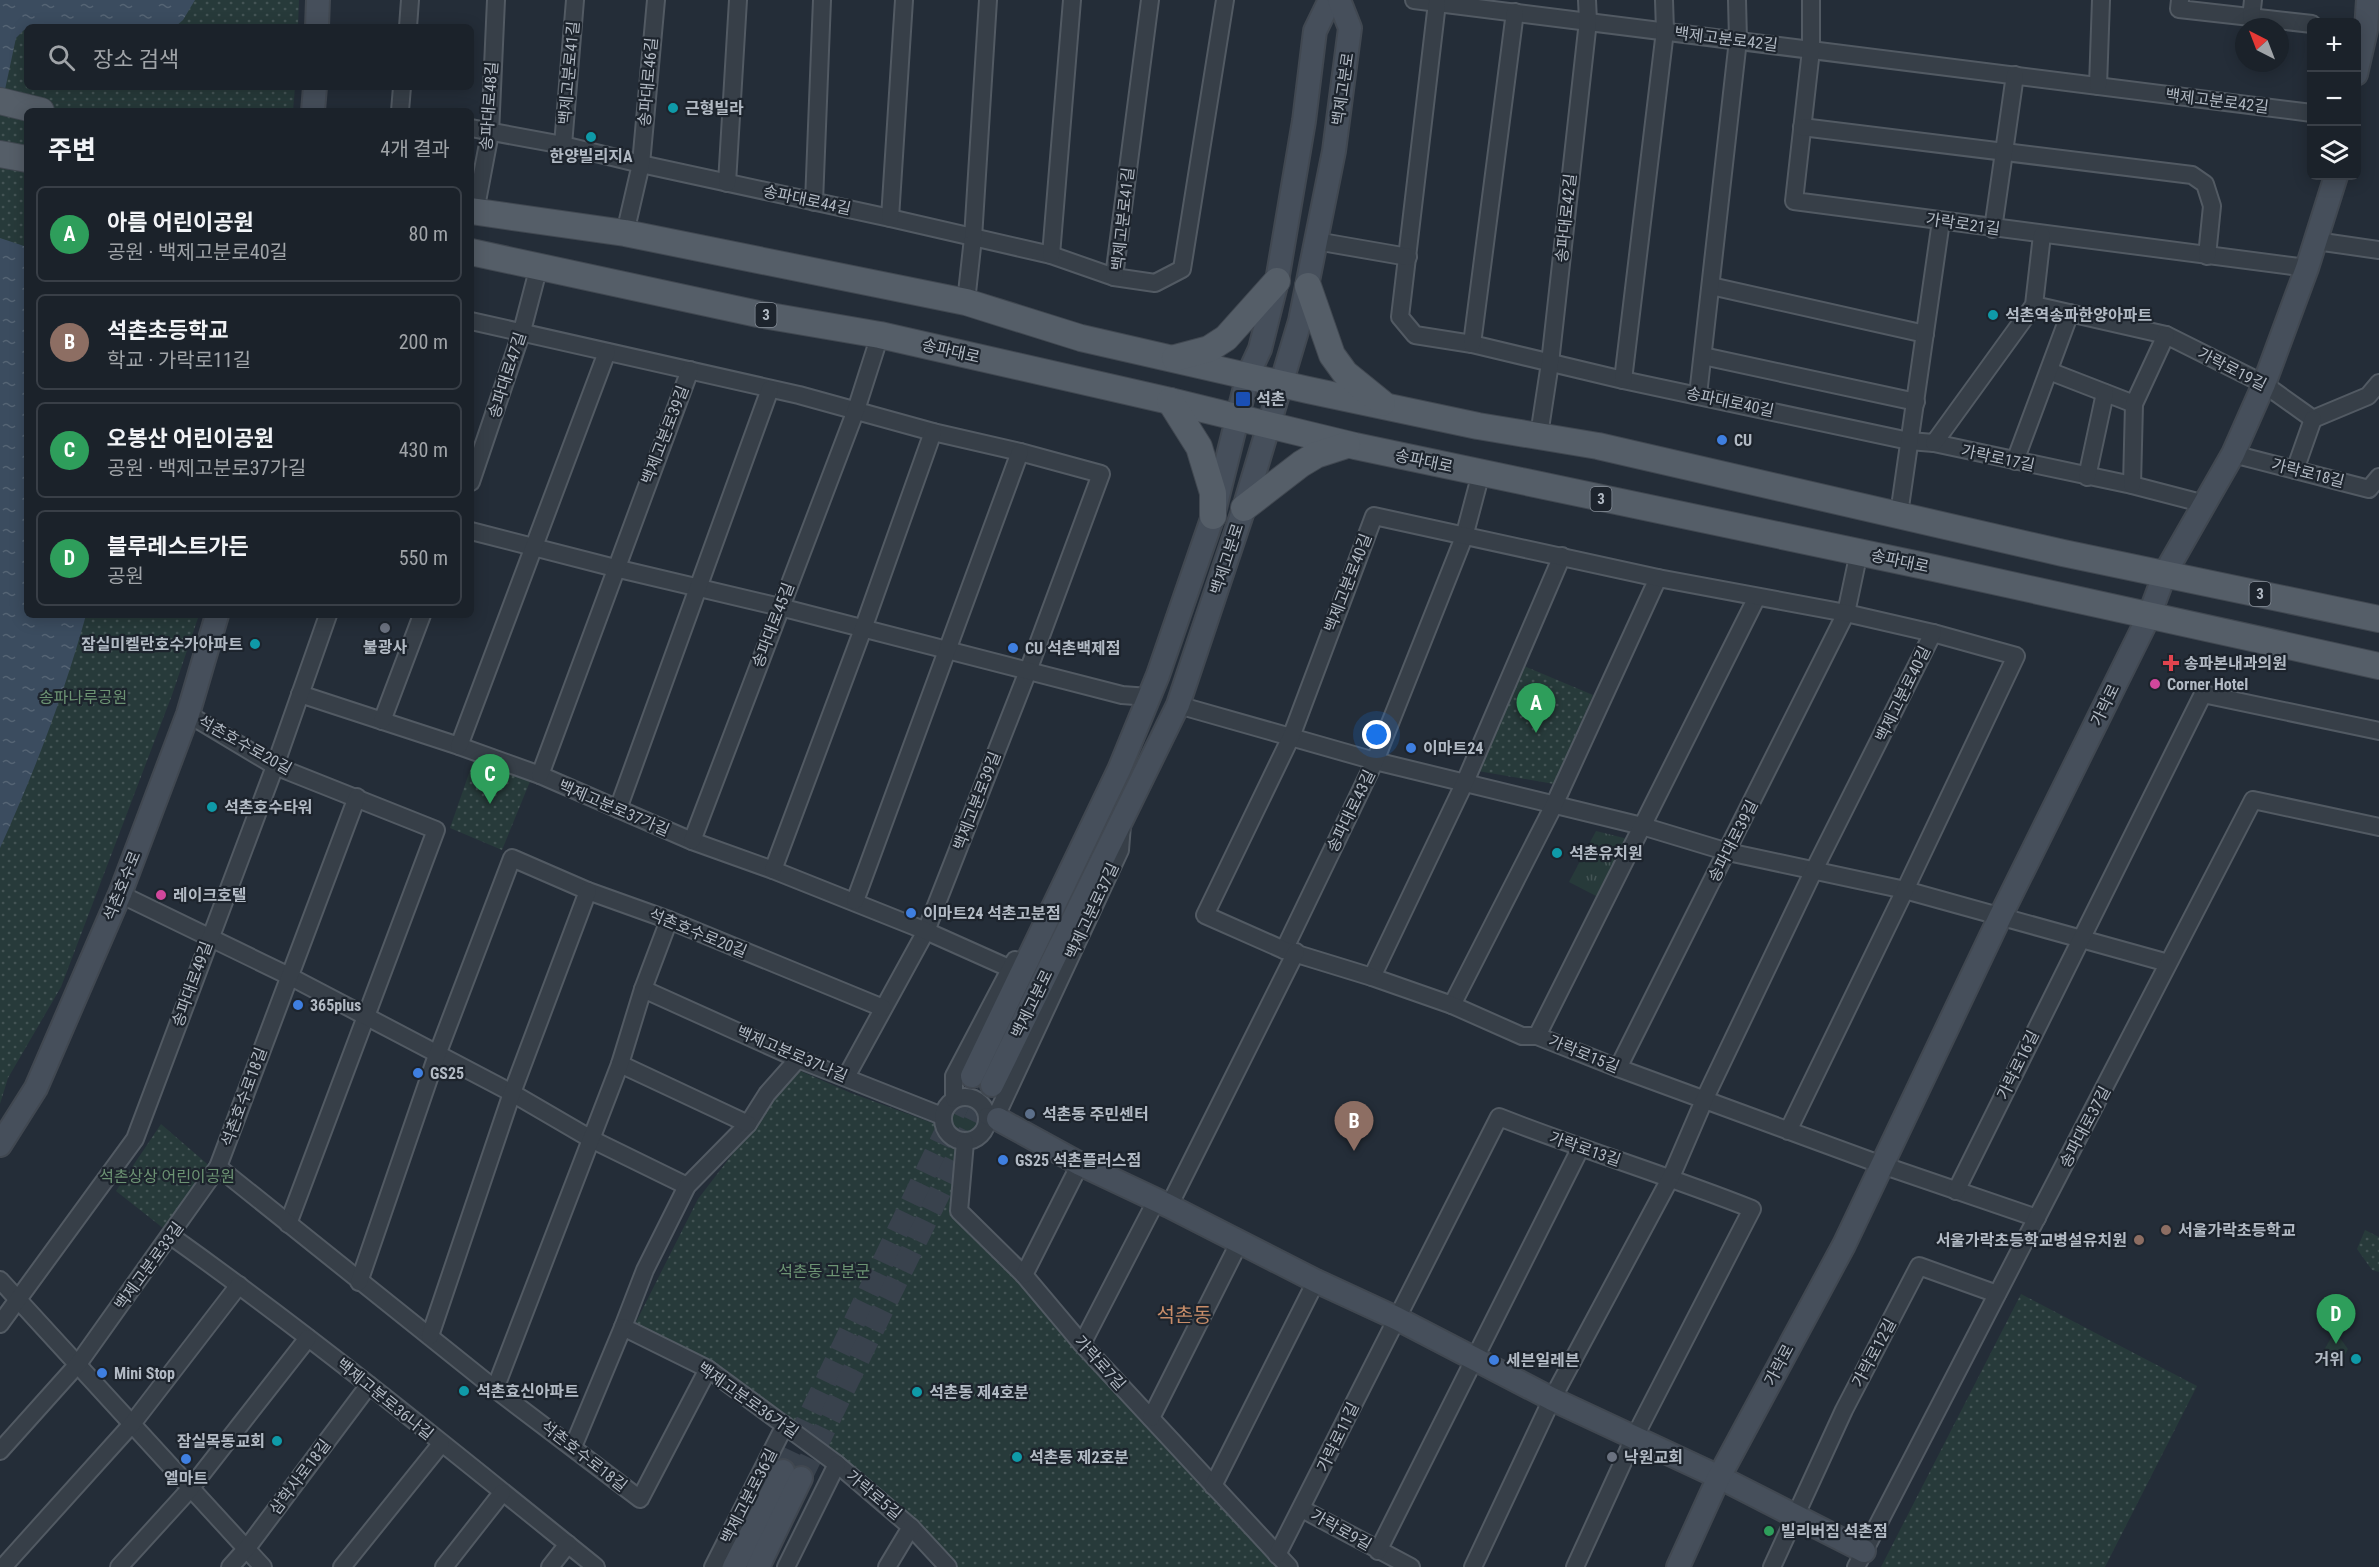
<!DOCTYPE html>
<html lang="ko">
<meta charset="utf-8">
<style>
body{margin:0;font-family:"Roboto Condensed","Noto Sans KR",sans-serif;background:#242a32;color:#f1f3f6}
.controls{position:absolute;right:18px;top:18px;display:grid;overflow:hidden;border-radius:9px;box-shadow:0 3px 15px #0003}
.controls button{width:54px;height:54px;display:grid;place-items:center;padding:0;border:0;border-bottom:2px solid #393f47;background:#1b222a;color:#f1f3f6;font:30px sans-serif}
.compass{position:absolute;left:2235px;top:18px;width:54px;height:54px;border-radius:50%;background:#1b222a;box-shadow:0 3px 15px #0003;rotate:318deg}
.you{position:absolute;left:1377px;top:735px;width:21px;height:21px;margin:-15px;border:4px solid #fff;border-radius:50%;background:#1a73e8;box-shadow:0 0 0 9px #1a73e833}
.badge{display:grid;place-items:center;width:39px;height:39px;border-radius:50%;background:#ea580c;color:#fff;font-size:20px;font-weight:700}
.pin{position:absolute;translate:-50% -50px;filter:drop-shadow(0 2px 3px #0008)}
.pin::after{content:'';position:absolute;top:32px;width:21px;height:18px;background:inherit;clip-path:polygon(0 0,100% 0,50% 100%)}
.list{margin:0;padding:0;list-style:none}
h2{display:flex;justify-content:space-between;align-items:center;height:78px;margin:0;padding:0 24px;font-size:26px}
h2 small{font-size:20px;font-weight:400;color:#a0a4a8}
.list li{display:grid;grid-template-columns:39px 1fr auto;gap:18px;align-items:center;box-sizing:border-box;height:96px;margin:0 12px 12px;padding:0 12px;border:2px solid #393f47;border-radius:9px}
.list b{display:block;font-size:22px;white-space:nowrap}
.list p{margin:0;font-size:20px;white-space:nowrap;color:#a0a4a8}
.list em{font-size:20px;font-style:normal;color:#a0a4a8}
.icon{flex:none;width:33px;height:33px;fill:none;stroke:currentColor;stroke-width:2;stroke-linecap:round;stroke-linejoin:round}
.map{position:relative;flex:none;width:2379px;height:1567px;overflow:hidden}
.search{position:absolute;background:#1b222a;box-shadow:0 3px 15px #0003;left:24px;top:24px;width:450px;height:66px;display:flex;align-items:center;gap:15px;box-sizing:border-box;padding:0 21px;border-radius:9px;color:#a0a4a8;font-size:22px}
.panel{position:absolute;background:#1b222a;box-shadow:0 3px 15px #0003;left:24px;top:108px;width:450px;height:510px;border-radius:9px}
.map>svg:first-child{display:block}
.grass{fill:url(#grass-tufts)}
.park{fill:url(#park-dots)}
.garden{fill:#273a3a}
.water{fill:url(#water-ripples)}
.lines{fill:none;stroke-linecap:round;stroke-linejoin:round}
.secondary-tunnel{stroke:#39424d;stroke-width:22;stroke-dasharray:22 11;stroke-linecap:butt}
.street-casing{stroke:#525a63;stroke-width:20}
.secondary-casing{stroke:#414851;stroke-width:26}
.primary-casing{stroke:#414851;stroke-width:28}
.street{stroke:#373f48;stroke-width:16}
.secondary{stroke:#464f5b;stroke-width:22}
.primary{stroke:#555e68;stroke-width:26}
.culture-dot{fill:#0f9aa8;stroke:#1d242d;stroke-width:2}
.transit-dot{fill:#1a4fb4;stroke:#1d242d;stroke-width:2}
.shop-dot{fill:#3f7fe0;stroke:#1d242d;stroke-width:2}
.worship-dot{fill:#6b7280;stroke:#1d242d;stroke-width:2}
.health-dot{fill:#e0444e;stroke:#1d242d;stroke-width:2}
.hotel-dot{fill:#d1479c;stroke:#1d242d;stroke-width:2}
.service-dot{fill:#5c6f8a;stroke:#1d242d;stroke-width:2}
.education-dot{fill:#8d6e63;stroke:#1d242d;stroke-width:2}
.leisure-dot{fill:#2e9e5b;stroke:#1d242d;stroke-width:2}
.labels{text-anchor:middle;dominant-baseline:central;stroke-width:4.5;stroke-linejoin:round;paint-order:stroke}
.shield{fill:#1d242d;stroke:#858d97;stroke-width:1.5}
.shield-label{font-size:15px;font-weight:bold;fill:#b2bac4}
.street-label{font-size:16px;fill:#b2bac4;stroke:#1d242d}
.poi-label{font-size:16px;font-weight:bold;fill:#b2bac4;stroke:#1d242d;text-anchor:start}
.park-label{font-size:16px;fill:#6c9373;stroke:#1d242d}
.quarter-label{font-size:20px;fill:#c88d69;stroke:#1d242d}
</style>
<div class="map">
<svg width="2379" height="1567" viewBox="0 0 2379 1567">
<defs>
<pattern id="grass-tufts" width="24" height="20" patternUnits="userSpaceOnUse" patternTransform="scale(1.5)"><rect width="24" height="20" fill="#273a3a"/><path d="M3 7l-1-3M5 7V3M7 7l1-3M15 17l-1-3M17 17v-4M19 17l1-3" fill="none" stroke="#445455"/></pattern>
<pattern id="park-dots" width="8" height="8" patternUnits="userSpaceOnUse" patternTransform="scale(1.5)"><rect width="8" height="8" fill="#273a3a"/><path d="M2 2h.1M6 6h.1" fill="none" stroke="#445455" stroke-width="1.8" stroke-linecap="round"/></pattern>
<pattern id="water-ripples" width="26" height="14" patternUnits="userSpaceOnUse" patternTransform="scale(1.5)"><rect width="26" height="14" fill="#3b4c5f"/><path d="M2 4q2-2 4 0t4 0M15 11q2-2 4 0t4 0" fill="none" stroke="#556474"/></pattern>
</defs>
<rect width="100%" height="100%" fill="#242d38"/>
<path class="grass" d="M1596 831 1628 839 1598 897 1569 882Z"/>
<g class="park">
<path d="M0 0H299L298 27H27V87H295L293 111H27V615H199L172 695 61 987 8 1078 0 1104Z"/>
<path d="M1524 666 1593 695 1554 784 1478 771Z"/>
<path d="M475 756 531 779 502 850 450 828Z"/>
<path d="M798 1070 851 1093 938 1125C941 1140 947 1146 962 1151L954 1211 1289 1567H953L915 1525 634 1326 698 1199 751 1130 772 1097Z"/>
<path d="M161 1124 213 1169 168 1232 116 1191Z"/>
<path d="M2365 1230 2379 1237V1272L2372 1270 2357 1249Z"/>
<path d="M2021 1294 2197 1386 2105 1567H1881Z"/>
</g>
<g class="garden">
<circle cx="963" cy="1119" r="15"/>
<path d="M2335 1331 2348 1349 2342 1360 2334 1366 2317 1362Z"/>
</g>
<g class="water">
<path d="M0 0H195L183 20 175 27H27V30H24L16 38 0 113Z"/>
<path d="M0 238 27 247V615H86C64 695 34 773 0 848Z"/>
</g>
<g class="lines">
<g class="secondary-tunnel">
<path d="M783 1471 972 1076"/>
<path d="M801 1478 992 1085"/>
</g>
<g class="street-casing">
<g id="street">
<path d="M1414 0 2312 113"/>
<path d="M1811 0V50L1794 201 2307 268"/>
<path d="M2180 0 2179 9 2312 24"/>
<path d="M1437 3 1400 317 1415 335 1472 344 1623 380 1909 441 1934 443 2132 485 2205 504"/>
<path d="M2251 18 2253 0"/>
<path d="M408 27 410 0"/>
<path d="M2098 86 2101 0"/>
<path d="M400 111 402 87"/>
<path d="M1802 127 2192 175 2205 184 2212 206 2207 256"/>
<path d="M471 128 563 145 641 164 890 218 1051 255 1114 277 1155 283 1182 269 1225 0"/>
<path d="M563 145 575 0"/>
<path d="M727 183 738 0"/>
<path d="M814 202 822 0"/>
<path d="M475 212 490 133 496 0"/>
<path d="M890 218 904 0"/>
<path d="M1993 229 2015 75"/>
<path d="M625 233 641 164 656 0"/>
<path d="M1316 241 1408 257"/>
<path d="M2316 241 2379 250"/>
<path d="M1051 255 1072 0"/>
<path d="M1114 277 1150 0"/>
<path d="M1711 286 1925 334"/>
<path d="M966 302 973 238 988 0"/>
<path d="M2034 305 2166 335 2264 384 2313 419 2368 396 2379 383"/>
<path d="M471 321 799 395 933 432 1020 452 1101 474 1028 671 926 931 846 1077"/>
<path d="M1472 344 1515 12"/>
<path d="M1703 356 1916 402"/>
<path d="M2049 371 2134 404"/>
<path d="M1623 380 1665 31 1664 0"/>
<path d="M1698 395 1738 40 1737 0"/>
<path d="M1539 435 1550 363 1588 21 1587 0"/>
<path d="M1934 443 2034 305 2042 235"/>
<path d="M2233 454 2369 489 2379 477"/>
<path d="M2015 461 2070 313"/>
<path d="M2295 470 2313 419"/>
<path d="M2087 477 2105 393"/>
<path d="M471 482 522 331 539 266"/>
<path d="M2132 485 2134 404 2166 335"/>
<path d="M1899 514 1941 221"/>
<path d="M471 531 615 568 780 607 1122 695 1149 697"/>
<path d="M300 694 459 746 540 775 692 841 773 870 926 931 1011 969"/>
<path d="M1178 705 1375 761 1642 826 1728 852 1905 890 2168 963"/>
<path d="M188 714 275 766 436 830 288 1224"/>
<path d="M382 721 422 615"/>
<path d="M459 746 607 352"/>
<path d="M540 775 690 370"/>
<path d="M618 809 770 389"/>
<path d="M692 841 856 410 880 335"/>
<path d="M773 870 863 629 933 432"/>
<path d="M120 894 289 976 512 1093 591 1139 687 1186"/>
<path d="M855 901 1020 452"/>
<path d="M1284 950 1375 761 1464 537 1481 473"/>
<path d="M1372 977 1465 782 1562 556"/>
<path d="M643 989 798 1059 942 1116"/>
<path d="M1452 1005 1554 805 1658 578"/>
<path d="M1537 1036 1757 597"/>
<path d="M798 1059 767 1094 748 1124 687 1186 645 1270 623 1327 708 1369 837 1464 911 1527 948 1567"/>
<path d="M620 1064 748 1124"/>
<path d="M1618 1068 1846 613 1859 552"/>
<circle cx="965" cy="1119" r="22"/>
<path d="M954 1099V1076L1015 960"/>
<path d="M987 1116 998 1119 999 1110 1120 850 1122 825"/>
<path d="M1788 1131 1905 890 2016 656 1933 633 1846 613 1658 578 1374 516 1291 737 1205 915 1284 950 1372 977 1452 1005 1522 1036H1537L1618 1068 1882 1165 2037 1218"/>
<path d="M965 1142 959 1211 1024 1275 1082 1344 1289 1567"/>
<path d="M218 1167 495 1389 640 1499 708 1369"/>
<path d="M1956 1191 2203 694 2379 731"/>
<path d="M1169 1206 1296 952"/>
<path d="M171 1236C317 1340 456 1454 596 1567"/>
<path d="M1024 1275 1080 1164"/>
<path d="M0 1280 263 1567"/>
<path d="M359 1282 437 1055 512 858 588 891 669 920 883 1008"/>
<path d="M0 1324 135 1139 275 766 328 615"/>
<path d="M430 1336 512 1093 588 891"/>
<path d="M1082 1344 1156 1201"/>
<path d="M495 1389 620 1064 643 989 669 920"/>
<path d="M1151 1418 1239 1243"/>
<path d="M573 1447 623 1327"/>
<path d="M0 1451 78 1364 218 1167 357 797"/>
<path d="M1213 1486 1316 1281"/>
<path d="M1302 1509 1411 1567"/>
<path d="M1378 1551 1580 1149"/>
<path d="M1277 1555 1499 1117C1583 1150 1669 1176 1752 1209L1634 1438 1575 1567"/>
<path d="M3 1567 132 1424 239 1285"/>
<path d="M119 1567 190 1489 308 1338"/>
<path d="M230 1567 247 1548 369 1385"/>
<path d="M342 1567 441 1444"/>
<path d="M444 1567 502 1493"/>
<path d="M550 1567 568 1544"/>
<path d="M713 1567 785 1425"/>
<path d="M786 1567 837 1464"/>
<path d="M887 1567 911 1527"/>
<path d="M1473 1567 1552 1399 1671 1177 1705 1098 1814 870 1933 633"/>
<path d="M1772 1567 1844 1410 1919 1266 1997 1294"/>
<path d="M1856 1567 2253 800 2379 827"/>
</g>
</g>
<g class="secondary-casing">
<g id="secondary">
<path d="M317 27 318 0"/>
<path d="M2356 74 2366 30 2368 0"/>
<path d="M313 111 315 87"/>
<path d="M972 1076 1119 770 1158 675 1213 516 1248 375 1260 349 1277 281 1304 121 1315 31 1330 0"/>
<path d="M992 1085 1178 705 1244 508 1300 321 1334 151 1350 28 1339 0"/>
<path d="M998 1119 1080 1164 1169 1206 1316 1281 1396 1318 1552 1399 1719 1477 1864 1551"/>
<path d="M0 1145 36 1088 120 894 188 714 217 615"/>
<path d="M734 1567 783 1471"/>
<path d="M758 1567 801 1478"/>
<path d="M1678 1567 1719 1477 1844 1245 2000 917 2149 616 2165 573 2233 454 2264 384 2307 268 2336 176"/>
</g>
</g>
<g class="primary-casing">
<g id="primary">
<path d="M0 101 41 111"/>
<path d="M0 154 27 159"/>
<path d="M471 211 625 233 966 302 1081 338 1308 390 1478 426 1598 446 2063 553 2379 619"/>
<path d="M471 252 758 314 880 335 1170 401 1355 446 1934 568 2379 666"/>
<path d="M1308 286 1332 355 1345 373 1382 403"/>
<path d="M1175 358 1209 349 1226 338 1277 281"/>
<path d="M1170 401 1199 447 1213 493V516"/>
<path d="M1244 508 1301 464 1316 455 1347 445"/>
</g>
</g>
<use href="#street" class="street"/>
<use href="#secondary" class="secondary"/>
<use href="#primary" class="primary"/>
</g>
<g class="culture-dot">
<circle cx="673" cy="108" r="6"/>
<circle cx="591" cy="137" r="6"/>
<circle cx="1993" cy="315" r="6"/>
<circle cx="255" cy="644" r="6"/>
<circle cx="212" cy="807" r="6"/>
<circle cx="1557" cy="853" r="6"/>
<circle cx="2356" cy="1359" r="6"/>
<circle cx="464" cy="1391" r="6"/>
<circle cx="917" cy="1392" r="6"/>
<circle cx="277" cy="1441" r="6"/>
<circle cx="1017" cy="1457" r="6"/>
</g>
<rect class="transit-dot" x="1235" y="391" width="16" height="16" rx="3"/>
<g class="shop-dot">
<circle cx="1722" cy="440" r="6"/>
<circle cx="1013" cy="648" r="6"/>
<circle cx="1411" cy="748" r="6"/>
<circle cx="911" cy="913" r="6"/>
<circle cx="298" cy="1005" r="6"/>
<circle cx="418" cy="1073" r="6"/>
<circle cx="1003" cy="1160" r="6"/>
<circle cx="1494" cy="1360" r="6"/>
<circle cx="102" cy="1373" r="6"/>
<circle cx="186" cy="1459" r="6"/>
</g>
<g class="worship-dot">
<circle cx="385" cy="628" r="6"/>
<circle cx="1612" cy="1457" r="6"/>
</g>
<path class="health-dot" d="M2168 654h6v6h6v6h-6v6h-6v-6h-6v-6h6z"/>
<g class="hotel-dot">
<circle cx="2155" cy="684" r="6"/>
<circle cx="161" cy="895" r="6"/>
</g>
<circle class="service-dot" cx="1030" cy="1114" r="6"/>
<g class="education-dot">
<circle cx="2166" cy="1230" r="6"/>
<circle cx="2139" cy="1240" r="6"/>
</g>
<circle class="leisure-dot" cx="1769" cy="1531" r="6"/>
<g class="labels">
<g class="shield">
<rect x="755.5" y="303" width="21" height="24" rx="4.5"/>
<rect x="1590.5" y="487" width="21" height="24" rx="4.5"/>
<rect x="2249.5" y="582" width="21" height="24" rx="4.5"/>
</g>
<g class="shield-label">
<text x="766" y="315">3</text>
<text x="1601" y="499">3</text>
<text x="2260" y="594">3</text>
</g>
<g class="street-label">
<text transform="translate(1726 39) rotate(7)">백제고분로42길</text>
<text transform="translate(569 73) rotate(-85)">백제고분로41길</text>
<text transform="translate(648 82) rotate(-85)">송파대로46길</text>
<text transform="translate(1343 89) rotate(-82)">백제고분로</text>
<text transform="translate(2217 101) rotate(7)">백제고분로42길</text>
<text transform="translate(489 106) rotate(-86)">송파대로48길</text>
<text transform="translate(807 200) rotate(12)">송파대로44길</text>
<text transform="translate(1566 218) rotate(-84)">송파대로42길</text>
<text transform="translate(1123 219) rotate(-84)">백제고분로41길</text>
<text transform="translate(1963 224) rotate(8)">가락로21길</text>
<text transform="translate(951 351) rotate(13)">송파대로</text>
<text transform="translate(2232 369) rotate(27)">가락로19길</text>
<text transform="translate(507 375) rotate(-72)">송파대로47길</text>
<text transform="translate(1730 402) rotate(12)">송파대로40길</text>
<text transform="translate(665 435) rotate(-69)">백제고분로39길</text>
<text transform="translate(1998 458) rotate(12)">가락로17길</text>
<text transform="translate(1424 461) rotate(12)">송파대로</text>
<text transform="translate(2308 473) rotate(14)">가락로18길</text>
<text transform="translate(1227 559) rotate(-72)">백제고분로</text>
<text transform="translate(1900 561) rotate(12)">송파대로</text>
<text transform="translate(1348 583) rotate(-69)">백제고분로40길</text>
<text transform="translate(773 625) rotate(-69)">송파대로45길</text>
<text transform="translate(1903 694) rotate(-64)">백제고분로40길</text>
<text transform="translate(2105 705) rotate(-64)">가락로</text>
<text transform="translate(245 745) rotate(29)">석촌호수로20길</text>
<text transform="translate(977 801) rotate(-69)">백제고분로39길</text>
<text transform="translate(614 808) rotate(23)">백제고분로37가길</text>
<text transform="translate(1351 811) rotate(-64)">송파대로43길</text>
<text transform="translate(1733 841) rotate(-63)">송파대로39길</text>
<text transform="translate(122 886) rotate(-68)">석촌호수로</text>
<text transform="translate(1092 911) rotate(-65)">백제고분로37길</text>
<text transform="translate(698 933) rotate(22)">석촌호수로20길</text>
<text transform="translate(192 984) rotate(-70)">송파대로49길</text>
<text transform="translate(1032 1004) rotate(-64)">백제고분로</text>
<text transform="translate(792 1054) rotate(23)">백제고분로37나길</text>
<text transform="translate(1584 1054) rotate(22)">가락로15길</text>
<text transform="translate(2018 1065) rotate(-64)">가락로16길</text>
<text transform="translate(244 1097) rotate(-70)">석촌호수로18길</text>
<text transform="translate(2085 1127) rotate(-62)">송파대로37길</text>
<text transform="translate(1585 1149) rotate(19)">가락로13길</text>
<text transform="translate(149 1266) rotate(-54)">백제고분로33길</text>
<text transform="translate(1874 1353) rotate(-62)">가락로12길</text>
<text transform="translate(1100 1363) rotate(48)">가락로7길</text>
<text transform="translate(1779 1365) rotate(-62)">가락로</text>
<text transform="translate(385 1399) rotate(39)">백제고분로36나길</text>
<text transform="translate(748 1400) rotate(35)">백제고분로36가길</text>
<text transform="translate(1338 1437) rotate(-64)">가락로11길</text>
<text transform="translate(584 1456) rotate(38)">석촌호수로18길</text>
<text transform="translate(300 1477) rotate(-53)">삼학사로18길</text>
<text transform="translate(874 1495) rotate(40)">가락로5길</text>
<text transform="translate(749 1496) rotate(-63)">백제고분로36길</text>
<text transform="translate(1341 1530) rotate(29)">가락로9길</text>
</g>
<g class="poi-label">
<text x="685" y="108">근형빌라</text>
<text x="591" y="156" text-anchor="middle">한양빌리지A</text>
<text x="2005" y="315">석촌역송파한양아파트</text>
<text x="1256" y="399">석촌</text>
<text x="1734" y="440">CU</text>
<text x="243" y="644" text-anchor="end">잠실미켈란호수가아파트</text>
<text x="385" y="647" text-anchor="middle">불광사</text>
<text x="1025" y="648">CU 석촌백제점</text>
<text x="2184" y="663">송파본내과의원</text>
<text x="2167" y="684">Corner Hotel</text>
<text x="1423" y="748">이마트24</text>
<text x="224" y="807">석촌호수타워</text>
<text x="1569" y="853">석촌유치원</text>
<text x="173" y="895">레이크호텔</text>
<text x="923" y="913">이마트24 석촌고분점</text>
<text x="310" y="1005">365plus</text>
<text x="430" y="1073">GS25</text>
<text x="1042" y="1114">석촌동 주민센터</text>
<text x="1015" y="1160">GS25 석촌플러스점</text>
<text x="2178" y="1230">서울가락초등학교</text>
<text x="2127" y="1240" text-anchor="end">서울가락초등학교병설유치원</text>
<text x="2344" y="1359" text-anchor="end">거위</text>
<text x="1506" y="1360">세븐일레븐</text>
<text x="114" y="1373">Mini Stop</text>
<text x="476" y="1391">석촌효신아파트</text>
<text x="929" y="1392">석촌동 제4호분</text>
<text x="265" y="1441" text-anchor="end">잠실목동교회</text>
<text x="1029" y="1457">석촌동 제2호분</text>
<text x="1624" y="1457">낙원교회</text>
<text x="186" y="1478" text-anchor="middle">엘마트</text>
<text x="1781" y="1531">빌리버짐 석촌점</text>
</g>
<g class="park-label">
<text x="83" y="697">송파나루공원</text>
<text x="167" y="1176">석촌상상 어린이공원</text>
<text x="824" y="1271">석촌동 고분군</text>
</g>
<g class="quarter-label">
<text x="1184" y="1315">석촌동</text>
</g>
</g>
</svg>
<div class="controls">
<button>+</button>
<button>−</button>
<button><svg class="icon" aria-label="layers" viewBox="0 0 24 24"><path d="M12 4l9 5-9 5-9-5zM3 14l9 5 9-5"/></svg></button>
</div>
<svg class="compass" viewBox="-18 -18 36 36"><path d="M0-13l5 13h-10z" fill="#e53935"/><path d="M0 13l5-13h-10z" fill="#a0a4a8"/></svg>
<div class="you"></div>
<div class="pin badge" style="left:1536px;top:733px;background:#2e9e5b">A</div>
<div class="pin badge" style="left:1354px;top:1151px;background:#8d6e63">B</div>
<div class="pin badge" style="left:490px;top:804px;background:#2e9e5b">C</div>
<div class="pin badge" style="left:2336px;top:1344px;background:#2e9e5b">D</div>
<div class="search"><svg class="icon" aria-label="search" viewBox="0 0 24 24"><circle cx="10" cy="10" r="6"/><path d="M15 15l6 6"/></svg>장소 검색</div>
<section class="panel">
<h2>주변<small>4개 결과</small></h2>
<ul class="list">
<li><span class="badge" style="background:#2e9e5b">A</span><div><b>아름 어린이공원</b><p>공원 · 백제고분로40길</p></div><em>80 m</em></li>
<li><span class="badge" style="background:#8d6e63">B</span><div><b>석촌초등학교</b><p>학교 · 가락로11길</p></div><em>200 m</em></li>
<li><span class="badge" style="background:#2e9e5b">C</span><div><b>오봉산 어린이공원</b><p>공원 · 백제고분로37가길</p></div><em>430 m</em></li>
<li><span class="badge" style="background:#2e9e5b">D</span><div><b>블루레스트가든</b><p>공원</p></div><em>550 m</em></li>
</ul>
</section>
</div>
